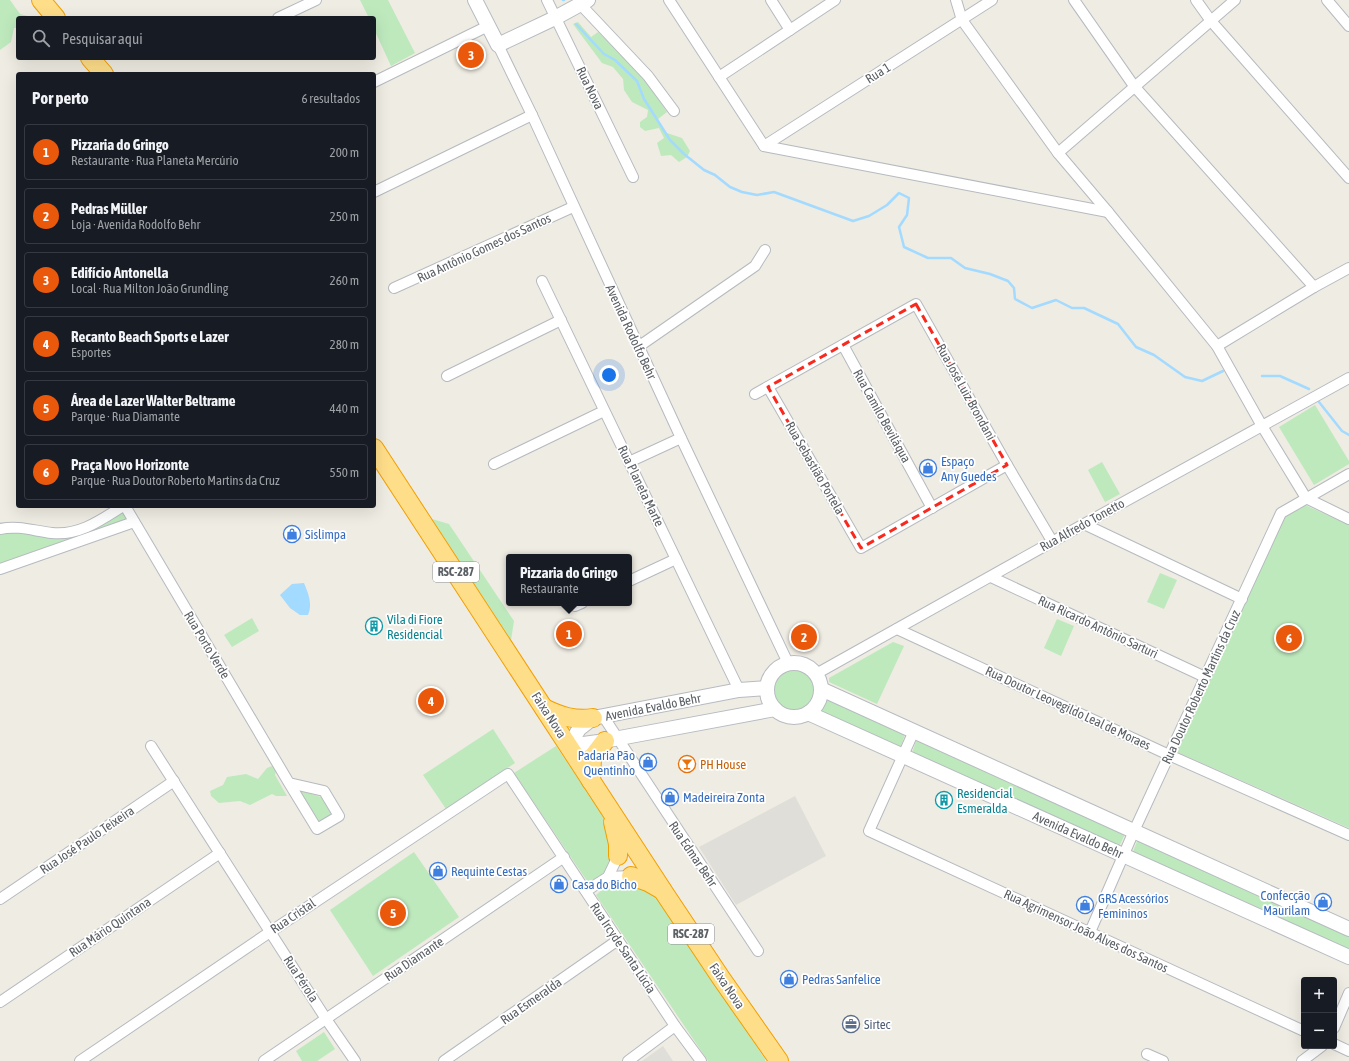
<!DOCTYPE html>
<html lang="pt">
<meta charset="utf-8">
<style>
body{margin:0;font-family:"Asap Condensed",sans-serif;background:#242831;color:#f1f3f6}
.controls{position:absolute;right:12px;bottom:12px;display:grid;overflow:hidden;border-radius:4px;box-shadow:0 4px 16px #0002}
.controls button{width:36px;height:36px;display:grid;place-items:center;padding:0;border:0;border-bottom:1px solid #363941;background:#171b24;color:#f1f3f6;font:20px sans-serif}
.you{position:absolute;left:609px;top:375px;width:14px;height:14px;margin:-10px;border:3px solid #fff;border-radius:50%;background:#1a73e8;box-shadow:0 0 0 6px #1a73e833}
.badge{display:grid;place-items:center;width:26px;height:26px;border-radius:50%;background:#ea580c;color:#fff;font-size:13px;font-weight:700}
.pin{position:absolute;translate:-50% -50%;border:2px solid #fff;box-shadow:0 1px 4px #0006}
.popup{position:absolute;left:506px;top:554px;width:126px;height:52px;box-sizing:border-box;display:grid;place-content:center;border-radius:4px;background:#171b24;filter:drop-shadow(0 1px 3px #0005);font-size:13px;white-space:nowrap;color:#9ea1a6}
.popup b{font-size:15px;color:#f1f3f6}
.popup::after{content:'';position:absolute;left:50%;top:100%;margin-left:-8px;border:8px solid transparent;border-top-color:#171b24}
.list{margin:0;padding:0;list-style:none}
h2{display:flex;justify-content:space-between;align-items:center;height:52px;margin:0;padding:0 16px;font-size:17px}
h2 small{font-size:13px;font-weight:400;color:#9ea1a6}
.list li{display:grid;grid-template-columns:26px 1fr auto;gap:12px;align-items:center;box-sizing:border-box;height:56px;margin:0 8px 8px;padding:0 8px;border:1px solid #363941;border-radius:4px}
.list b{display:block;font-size:15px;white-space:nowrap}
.list p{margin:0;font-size:13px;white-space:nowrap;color:#9ea1a6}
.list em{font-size:13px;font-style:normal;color:#9ea1a6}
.icon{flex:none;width:22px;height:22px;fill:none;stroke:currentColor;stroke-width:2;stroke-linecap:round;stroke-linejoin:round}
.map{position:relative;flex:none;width:1349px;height:1061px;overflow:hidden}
.search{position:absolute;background:#171b24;box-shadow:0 4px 16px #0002;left:16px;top:16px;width:360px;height:44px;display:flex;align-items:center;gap:10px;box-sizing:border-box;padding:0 14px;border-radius:4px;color:#9ea1a6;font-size:15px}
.panel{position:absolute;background:#171b24;box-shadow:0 4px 16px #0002;left:16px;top:72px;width:360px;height:436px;border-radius:4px}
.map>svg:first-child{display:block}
.industrial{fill:#e0ded8}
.green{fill:#bee9bd}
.water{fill:#a3daff}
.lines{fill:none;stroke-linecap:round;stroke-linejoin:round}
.stream{stroke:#a3daff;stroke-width:2.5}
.street-casing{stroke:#b6babf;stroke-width:12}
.secondary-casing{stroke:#b7bbc1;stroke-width:16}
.highway-casing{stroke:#f29f00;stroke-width:20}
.street{stroke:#fff;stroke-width:10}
.secondary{stroke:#fff;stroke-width:14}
.highway{stroke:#ffde8a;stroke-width:18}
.marked{fill:none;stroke:#fa291e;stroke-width:3;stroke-dasharray:8 5;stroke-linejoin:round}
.labels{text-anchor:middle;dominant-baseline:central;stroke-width:3.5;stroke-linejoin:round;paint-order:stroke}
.shield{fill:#fff;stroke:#8c9093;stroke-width:1}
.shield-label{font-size:12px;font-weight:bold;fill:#5b6065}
.street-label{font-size:13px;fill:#5b6065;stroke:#fff}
.shop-label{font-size:13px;fill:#366cbe;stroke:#fff;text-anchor:start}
.culture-label{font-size:13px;fill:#0d838f;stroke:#fff;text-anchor:start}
.food-label{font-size:13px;fill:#c56008;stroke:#fff;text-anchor:start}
.service-label{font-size:13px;fill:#4e5e75;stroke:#fff;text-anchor:start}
</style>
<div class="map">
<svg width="1349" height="1061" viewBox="0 0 1349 1061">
<rect width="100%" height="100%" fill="#efece3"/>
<g class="industrial">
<path d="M795 796 826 856 736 905 699 847Z"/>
<path d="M663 1046 673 1061H642Z"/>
</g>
<g class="green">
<path d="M0 0H10L20 14 36 18H18V28H14L11 42 0 50Z"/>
<path d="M360 0H388L415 53 391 66 374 29V18H369Z"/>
<path d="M578 22 591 37 598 32 640 72 667 112 658 119 664 132 682 138 690 151 687 157 679 162 671 155 661 156 657 143 664 138 659 128 645 131 640 127V122L647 117 648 110 632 102 624 90 623 79 613 67 602 63 573 24Z"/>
<path d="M1315 405 1349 461V464L1314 485 1279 427Z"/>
<path d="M1102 462 1120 494 1105 502 1088 470Z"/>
<path d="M1305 505 1349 525V828L1177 752 1285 516Z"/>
<path d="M123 512 127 515 128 519 0 566V533L17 531 56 538 77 536 94 529Z"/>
<path d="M432 519 449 524 514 621 511 640Z"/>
<path d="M1160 573 1177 580 1164 609 1147 602Z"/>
<path d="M252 618 259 631 232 647 224 635Z"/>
<path d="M1057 619 1074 626 1061 656 1044 648Z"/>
<path d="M893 642 904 646 877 704 829 682V678Z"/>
<path d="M797 668C804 670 808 673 811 679 826 704 787 725 775 699 766 681 781 670 797 668Z"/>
<path d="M826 697 906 732 900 748 820 712Z"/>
<path d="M493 729 515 763 446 809 423 775Z"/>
<path d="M917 738 1125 834 1119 847 912 753Z"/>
<path d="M556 746 608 823 612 862C604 873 599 879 587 881L514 773Z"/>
<path d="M272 766 277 768 275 775 287 796H276L272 794 250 805 240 801 219 803 211 796 210 791 223 785 227 777 246 774 258 779 267 768Z"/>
<path d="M302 791 321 797 332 815 319 823 301 792Z"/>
<path d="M1138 839 1349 935V951L1132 854Z"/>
<path d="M414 852 459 917 373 976 330 910Z"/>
<path d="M621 881C640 883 645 886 658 899L765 1059V1061H708L596 895 606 886Z"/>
<path d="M324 1032 335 1049 317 1061H302L296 1051Z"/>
</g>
<path class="water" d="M304 583C308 593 313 604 308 615H300L290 608 280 595 292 584Z"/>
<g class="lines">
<g class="stream">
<path d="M563 0H564"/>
<path d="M576 24 604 54 615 60 637 81 644 99 670 140 684 154 704 170 715 175 730 187 742 192 757 195 774 192 853 221 869 216 887 205 899 193 909 198 907 215 899 227 904 247 928 258H951L965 268 990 274 1008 281 1014 288 1015 299 1032 308 1056 300 1072 308H1084L1118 324 1136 347 1154 355 1185 377 1202 381 1223 371"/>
<path d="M1262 376H1280L1309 389"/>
<path d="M1319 402 1342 431 1349 435"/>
</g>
<g class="street-casing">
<g id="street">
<path d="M547 0 633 177"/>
<path d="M669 0 764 146 1108 212"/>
<path d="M771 0 790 30"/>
<path d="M956 0 962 20 1058 153 1108 212 1217 346 1262 426 1306 498 1349 519"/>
<path d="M1074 0 1134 86 1314 287"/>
<path d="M1196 0 1211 21 1349 178"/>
<path d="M1327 0 1349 26"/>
<path d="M581 5 648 76 674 111"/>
<path d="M278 18 316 0"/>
<path d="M498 45 532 115 681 438 788 663"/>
<path d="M719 77 835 0"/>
<path d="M374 82 488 26"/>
<path d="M764 146 992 0"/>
<path d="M1058 153 1235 0"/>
<path d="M374 192 532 115"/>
<path d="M542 281 739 690"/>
<path d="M394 288 573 207"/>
<path d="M843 345 932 508"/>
<path d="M1217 346 1314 287 1349 268"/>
<path d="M638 347 755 266 765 250"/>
<path d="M447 376 561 320"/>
<path d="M768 387 861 548 1007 465"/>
<path d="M755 394 916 304 1007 465 1052 541"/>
<path d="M629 462 681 438"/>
<path d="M494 464 604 411"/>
<path d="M125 506 289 783 317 829 339 816 324 791 289 783"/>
<path d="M1084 524 1242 599"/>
<path d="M0 529C18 525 34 531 52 533 79 536 101 520 123 506"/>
<path d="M0 569 134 522"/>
<path d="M991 577 1205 677"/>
<path d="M629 581 676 559"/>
<path d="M575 606 582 603"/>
<path d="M897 629 1169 755 1349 835"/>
<path d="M816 674 1084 524 1349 378"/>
<path d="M603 716 758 951"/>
<path d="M914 731 869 831 1304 1031"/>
<path d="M151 746 326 1019 355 1061"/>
<path d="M608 877 618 856 622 854"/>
<path d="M586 891 608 877 631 876 634 874"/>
<path d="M0 899 174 781"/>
<path d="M1090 932 1134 831 1281 513 1349 474"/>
<path d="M0 1002 220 853"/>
<path d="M1334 1028 1349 993"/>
<path d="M1334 1044 1349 1051"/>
<path d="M1147 1054 1163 1061"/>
<path d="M80 1061 270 932 508 774 675 1026 701 1061"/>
<path d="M264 1061 564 857"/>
<path d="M444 1061 618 940"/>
<path d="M628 1061 675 1026"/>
<path d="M1302 1061 1322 1046"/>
</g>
</g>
<g class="secondary-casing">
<g id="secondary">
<path d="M475 0 498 45 555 18 588 0"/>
<circle cx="794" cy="690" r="27"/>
<path d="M821 689 1349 929"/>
<path d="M808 713 1349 957"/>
<path d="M569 746 579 729 593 718 739 690 767 688"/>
<path d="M569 746 598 742 775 709"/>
</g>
</g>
<g class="highway-casing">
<g id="highway">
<path d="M41 0 56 18"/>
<path d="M90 58 104 74"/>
<path d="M374 448 665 894 721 978 779 1061"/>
<path d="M544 708C560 716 575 721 593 718"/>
<path d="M591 781 592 758 605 741"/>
<path d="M613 822 618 844V856"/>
<path d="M631 876 648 882 662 890"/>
</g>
</g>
<use href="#street" class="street"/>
<use href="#secondary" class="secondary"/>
<use href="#highway" class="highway"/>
</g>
<path class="marked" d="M916 304 1007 465 861 548 768 387Z"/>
<defs>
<g id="shop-ring" transform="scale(0.9)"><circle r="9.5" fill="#fff" stroke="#3f7fe0" stroke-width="1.5"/><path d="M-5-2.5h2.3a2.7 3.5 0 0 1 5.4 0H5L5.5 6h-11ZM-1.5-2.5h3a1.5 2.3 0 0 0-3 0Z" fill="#3f7fe0"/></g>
<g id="building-ring" transform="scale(0.9)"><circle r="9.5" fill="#fff" stroke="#0f9aa8" stroke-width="1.5"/><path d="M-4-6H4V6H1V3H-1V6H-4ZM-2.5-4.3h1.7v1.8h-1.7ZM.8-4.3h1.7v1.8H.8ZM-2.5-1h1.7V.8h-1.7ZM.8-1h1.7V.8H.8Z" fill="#0f9aa8"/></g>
<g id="bar-ring" transform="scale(0.9)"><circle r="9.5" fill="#fff" stroke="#e8710a" stroke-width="1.5"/><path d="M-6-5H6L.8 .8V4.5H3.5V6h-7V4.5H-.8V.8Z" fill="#e8710a"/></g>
<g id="office-ring" transform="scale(0.9)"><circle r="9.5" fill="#fff" stroke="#5c6f8a" stroke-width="1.5"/><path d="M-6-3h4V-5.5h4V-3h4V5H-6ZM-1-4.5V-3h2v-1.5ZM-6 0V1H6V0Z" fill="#5c6f8a"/></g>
</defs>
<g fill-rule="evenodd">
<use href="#shop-ring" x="928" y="468"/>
<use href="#shop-ring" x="292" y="534"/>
<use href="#building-ring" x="374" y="626"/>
<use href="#shop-ring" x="648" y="762"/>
<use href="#bar-ring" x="687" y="764"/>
<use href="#shop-ring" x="670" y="797"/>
<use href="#building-ring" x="944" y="800"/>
<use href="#shop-ring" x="438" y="871"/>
<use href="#shop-ring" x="559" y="884"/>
<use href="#shop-ring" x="1323" y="902"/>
<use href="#shop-ring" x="1085" y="905"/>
<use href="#shop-ring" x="789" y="979"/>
<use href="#office-ring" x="851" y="1024"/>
</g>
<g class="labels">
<g class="shield">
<rect x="433" y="562" width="46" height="20" rx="3"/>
<rect x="668" y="924" width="46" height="20" rx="3"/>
</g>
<g class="shield-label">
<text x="456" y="572">RSC-287</text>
<text x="691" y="934">RSC-287</text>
</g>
<g class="street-label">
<text transform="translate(878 73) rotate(-32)">Rua 1</text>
<text transform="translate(590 88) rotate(64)">Rua Nova</text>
<text transform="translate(484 248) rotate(-25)">Rua Antônio Gomes dos Santos</text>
<text transform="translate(631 332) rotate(65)">Avenida Rodolfo Behr</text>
<text transform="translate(966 392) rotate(61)">Rua José Luiz Brondani</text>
<text transform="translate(882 416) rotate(61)">Rua Camilo Beviláqua</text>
<text transform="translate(815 468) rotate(60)">Rua Sebastião Portela</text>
<text transform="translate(641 486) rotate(64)">Rua Planeta Marte</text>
<text transform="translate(1082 525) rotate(-29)">Rua Alfredo Tonetto</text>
<text transform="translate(1098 627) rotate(25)">Rua Ricardo Antônio Sarturi</text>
<text transform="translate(207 645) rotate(59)">Rua Porto Verde</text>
<text transform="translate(1201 687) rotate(-65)">Rua Doutor Roberto Martins da Cruz</text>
<text transform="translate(653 707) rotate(-11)">Avenida Evaldo Behr</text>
<text transform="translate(1068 708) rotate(25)">Rua Doutor Leovegildo Leal de Moraes</text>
<text transform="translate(549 715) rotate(57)">Faixa Nova</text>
<text transform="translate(1078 835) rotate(24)">Avenida Evaldo Behr</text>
<text transform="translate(87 840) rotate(-34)">Rua José Paulo Teixeira</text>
<text transform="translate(693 854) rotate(56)">Rua Edmar Behr</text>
<text transform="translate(293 916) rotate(-34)">Rua Cristal</text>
<text transform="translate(110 927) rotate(-34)">Rua Mário Quintana</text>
<text transform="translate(1086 931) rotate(25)">Rua Agrimensor João Alves dos Santos</text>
<text transform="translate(623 948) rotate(56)">Rua Ircyde Santa Lúcia</text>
<text transform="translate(414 959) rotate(-34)">Rua Diamante</text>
<text transform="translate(301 979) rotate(57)">Rua Pérola</text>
<text transform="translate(727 986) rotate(56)">Faixa Nova</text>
<text transform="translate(531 1001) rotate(-35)">Rua Esmeralda</text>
</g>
<g class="shop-label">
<text x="941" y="461">Espaço<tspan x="941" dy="15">Any Guedes</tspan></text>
<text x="305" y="534">Sislimpa</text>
<text x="635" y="755" text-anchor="end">Padaria Pão<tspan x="635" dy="15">Quentinho</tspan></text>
<text x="683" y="797">Madeireira Zonta</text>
<text x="451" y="871">Requinte Cestas</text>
<text x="572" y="884">Casa do Bicho</text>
<text x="1310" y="895" text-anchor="end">Confecção<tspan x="1310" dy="15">Maurilam</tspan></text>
<text x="1098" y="898">GRS Acessórios<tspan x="1098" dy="15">Femininos</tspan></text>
<text x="802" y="979">Pedras Sanfelice</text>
</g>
<g class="culture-label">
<text x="387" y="619">Vila di Fiore<tspan x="387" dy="15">Residencial</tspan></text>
<text x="957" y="793">Residencial<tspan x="957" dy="15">Esmeralda</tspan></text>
</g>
<g class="food-label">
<text x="700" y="764">PH House</text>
</g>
<g class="service-label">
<text x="864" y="1024">Sirtec</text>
</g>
</g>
</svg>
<div class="controls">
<button>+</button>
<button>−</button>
</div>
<div class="you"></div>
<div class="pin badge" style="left:569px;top:634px">1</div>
<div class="popup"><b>Pizzaria do Gringo</b>Restaurante</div>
<div class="pin badge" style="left:804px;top:637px">2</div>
<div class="pin badge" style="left:471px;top:55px">3</div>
<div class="pin badge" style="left:431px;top:701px">4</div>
<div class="pin badge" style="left:393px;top:913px">5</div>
<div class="pin badge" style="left:1289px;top:638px">6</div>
<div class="search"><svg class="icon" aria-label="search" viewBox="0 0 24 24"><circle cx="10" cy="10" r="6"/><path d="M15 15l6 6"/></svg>Pesquisar aqui</div>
<section class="panel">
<h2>Por perto<small>6 resultados</small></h2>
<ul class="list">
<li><span class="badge">1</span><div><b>Pizzaria do Gringo</b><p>Restaurante · Rua Planeta Mercúrio</p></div><em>200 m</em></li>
<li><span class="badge">2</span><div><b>Pedras Müller</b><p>Loja · Avenida Rodolfo Behr</p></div><em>250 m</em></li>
<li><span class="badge">3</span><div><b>Edifício Antonella</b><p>Local · Rua Milton João Grundling</p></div><em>260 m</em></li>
<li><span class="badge">4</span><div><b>Recanto Beach Sports e Lazer</b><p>Esportes</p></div><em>280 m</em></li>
<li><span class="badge">5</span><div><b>Área de Lazer Walter Beltrame</b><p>Parque · Rua Diamante</p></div><em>440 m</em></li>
<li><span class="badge">6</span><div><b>Praça Novo Horizonte</b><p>Parque · Rua Doutor Roberto Martins da Cruz</p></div><em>550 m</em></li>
</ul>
</section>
</div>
